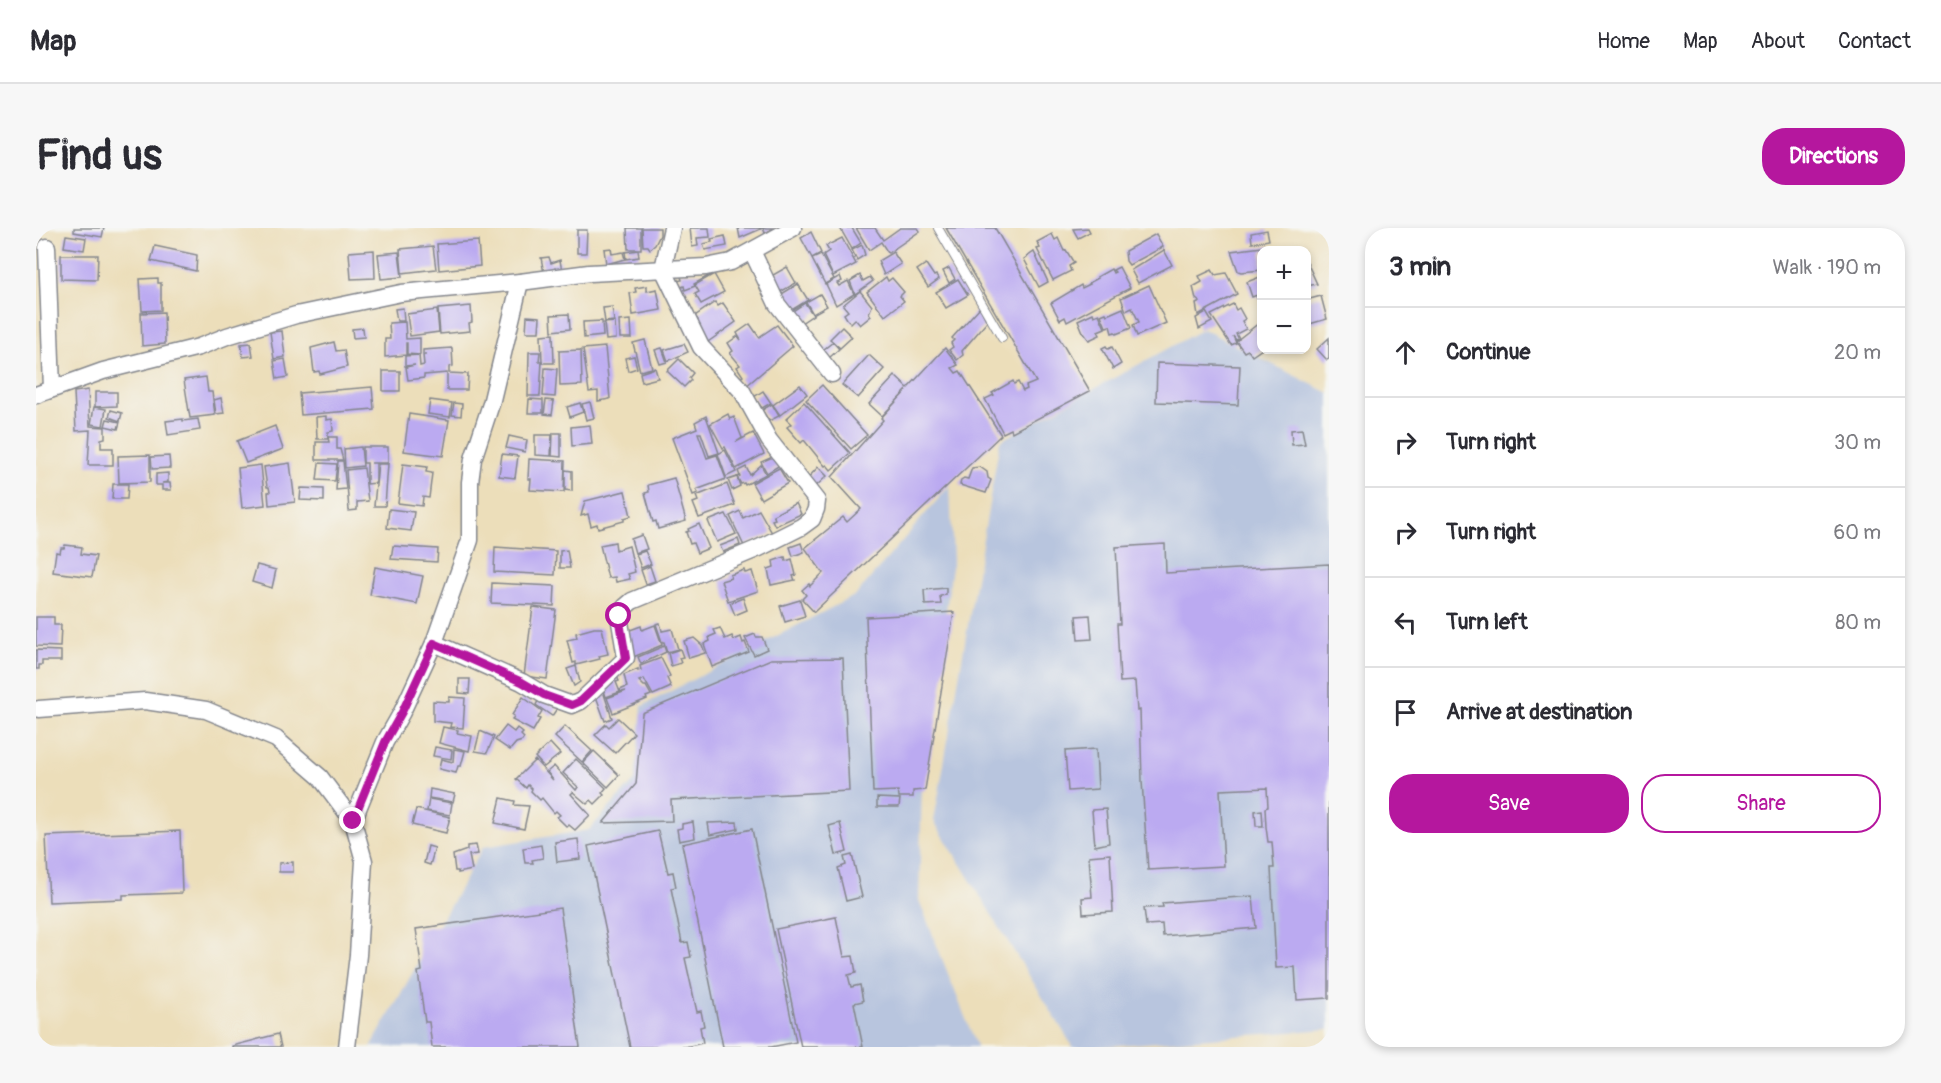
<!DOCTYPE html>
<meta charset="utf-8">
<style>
body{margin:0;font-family:Pangolin,sans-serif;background:#f7f7f7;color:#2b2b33}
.controls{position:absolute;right:18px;top:18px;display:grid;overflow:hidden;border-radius:12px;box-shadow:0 3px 9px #0003}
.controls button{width:54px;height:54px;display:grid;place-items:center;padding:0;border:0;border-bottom:2px solid #e1e1e2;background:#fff;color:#2b2b33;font:30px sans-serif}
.stop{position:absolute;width:18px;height:18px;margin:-14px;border:4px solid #b5179e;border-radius:50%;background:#fff}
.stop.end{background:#b5179e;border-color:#fff;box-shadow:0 2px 6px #0008}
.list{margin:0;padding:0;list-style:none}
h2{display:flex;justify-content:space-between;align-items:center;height:78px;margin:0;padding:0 24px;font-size:26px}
h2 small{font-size:20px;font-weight:400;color:#7c7c81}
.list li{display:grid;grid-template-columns:39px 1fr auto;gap:18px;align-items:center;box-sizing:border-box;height:90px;padding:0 24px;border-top:2px solid #e1e1e2}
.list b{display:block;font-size:22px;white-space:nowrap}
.list em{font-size:20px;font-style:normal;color:#7c7c81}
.actions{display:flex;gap:12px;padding:18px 24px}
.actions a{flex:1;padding:14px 0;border:2px solid #b5179e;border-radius:24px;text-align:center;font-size:21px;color:#b5179e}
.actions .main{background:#b5179e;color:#fff}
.icon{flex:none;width:33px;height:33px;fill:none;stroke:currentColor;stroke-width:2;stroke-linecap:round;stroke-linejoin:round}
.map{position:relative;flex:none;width:1293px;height:819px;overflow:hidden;border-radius:24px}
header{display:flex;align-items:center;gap:36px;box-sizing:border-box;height:84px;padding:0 30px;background:#fff;border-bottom:2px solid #e1e1e2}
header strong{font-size:28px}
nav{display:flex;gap:33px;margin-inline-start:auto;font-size:21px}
.intro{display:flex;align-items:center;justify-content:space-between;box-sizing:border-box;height:144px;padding:0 36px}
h1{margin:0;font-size:42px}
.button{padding:15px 27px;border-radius:24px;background:#b5179e;color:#fff;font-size:21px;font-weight:700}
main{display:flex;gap:36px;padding:0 36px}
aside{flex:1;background:#fff;border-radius:24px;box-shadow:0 3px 9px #0003}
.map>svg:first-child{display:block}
.industrial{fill:#b8c5de}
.building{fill:#bbaaf1}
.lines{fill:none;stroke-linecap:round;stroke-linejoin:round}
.service-casing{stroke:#84868c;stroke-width:10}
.minor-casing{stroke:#84868c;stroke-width:19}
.service{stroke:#fff;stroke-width:8}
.minor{stroke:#fff;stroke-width:16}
.route{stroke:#b5179e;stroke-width:8}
</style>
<header>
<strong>Map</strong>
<nav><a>Home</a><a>Map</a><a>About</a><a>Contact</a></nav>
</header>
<div class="intro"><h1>Find us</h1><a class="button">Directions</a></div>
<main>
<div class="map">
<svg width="1293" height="819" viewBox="0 0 1293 819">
<rect width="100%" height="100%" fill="#f6f6f2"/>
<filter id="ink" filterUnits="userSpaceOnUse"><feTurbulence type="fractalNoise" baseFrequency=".0167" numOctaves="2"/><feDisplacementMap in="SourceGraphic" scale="12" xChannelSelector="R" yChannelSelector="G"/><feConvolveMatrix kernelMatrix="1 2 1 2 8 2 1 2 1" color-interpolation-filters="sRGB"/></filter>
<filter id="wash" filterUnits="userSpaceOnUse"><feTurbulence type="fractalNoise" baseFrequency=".008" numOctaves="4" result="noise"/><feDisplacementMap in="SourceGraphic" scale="24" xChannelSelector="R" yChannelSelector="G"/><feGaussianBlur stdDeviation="1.35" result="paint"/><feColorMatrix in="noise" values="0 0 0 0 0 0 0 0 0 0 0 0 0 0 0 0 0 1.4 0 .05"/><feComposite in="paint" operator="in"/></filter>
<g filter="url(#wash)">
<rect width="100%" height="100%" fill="#ecdeba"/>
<g class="industrial">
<path d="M1167 101 1293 165V801L1059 819H1037L898 593 964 213Z"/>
<path d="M914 257 917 332 886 555 883 672 941 819H335L447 619 553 602 599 552 606 478 820 367Z"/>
</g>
<g id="blocks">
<g class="building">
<path d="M38 0H68L66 9 38 4Z"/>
<path d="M591 0H605V21H592Z"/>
<path d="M606 0H624V7L619 17 614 21 612 18H607Z"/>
<path d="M654 0H673L674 9 661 10 662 18 656 19Z"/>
<path d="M702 0H739L729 5 727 0 704 10Z"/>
<path d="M804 0H816L825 15 816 21Z"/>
<path d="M820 0H839L847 12 864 0H882L884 3 852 25 845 14 833 22Z"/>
<path d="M910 0H959L1054 163 976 204 975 201 967 205 949 171 958 167 956 165 977 153 978 156 982 154 987 163 991 161 990 158 1000 154Z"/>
<path d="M1052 0 1054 4 1042 10 1037 1Z"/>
<path d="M541 2H551L550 25H541Z"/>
<path d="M1231 2 1233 12 1216 15 1215 5Z"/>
<path d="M775 4 785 25 776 30 765 10Z"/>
<path d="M1016 6 1019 12 1022 10 1028 23 1030 22 1038 35 1033 38 1035 43 1017 52 1001 21 1004 20 1001 14Z"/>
<path d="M1120 6 1127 19 1093 37 1090 33 1089 23Z"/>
<path d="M30 7 50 10 48 22 28 19Z"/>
<path d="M689 8 691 18 669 22 667 16 676 14 675 11Z"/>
<path d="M806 10 820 36 797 48 787 27 793 23 790 18Z"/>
<path d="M442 13 444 38 403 42 401 16Z"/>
<path d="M826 17 829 27 821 32 816 22Z"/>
<path d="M119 18 161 27 160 43 115 33Z"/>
<path d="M397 18 400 41 366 45 364 21Z"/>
<path d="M1234 18V22H1226V42L1205 44 1202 43 1195 23Z"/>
<path d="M575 20 576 26 587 24 589 31 570 36 568 21Z"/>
<path d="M338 22 339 50 315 51 313 24Z"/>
<path d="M602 22 603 29 590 31 589 24Z"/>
<path d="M1128 22 1136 37 1102 55 1095 42Z"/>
<path d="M363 24 366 49 345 51 342 26Z"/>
<path d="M857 24 865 36 848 47 842 33Z"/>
<path d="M998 24 1012 54 1003 59 988 31Z"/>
<path d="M25 27H62L61 52 25 51Z"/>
<path d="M785 27 798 51 789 56 776 31Z"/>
<path d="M513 29 515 35 524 32 526 44 520 45 519 40 508 45 505 30Z"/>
<path d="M1270 32 1281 56 1270 58Z"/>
<path d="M890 36 898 48 900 47 903 51 892 59 881 42Z"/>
<path d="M751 39 760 55 739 67 730 51Z"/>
<path d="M1083 39 1094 60 1031 94 1029 89 1024 92 1015 75 1045 57 1046 60 1054 56 1053 55 1062 50 1061 49 1075 41 1077 45 1079 44 1077 42Z"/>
<path d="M913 40 919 51 913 55 907 43Z"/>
<path d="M1176 42 1179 47 1190 45 1201 66 1162 87 1160 76 1164 74 1160 71 1157 59 1166 54 1163 48Z"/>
<path d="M644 45 676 46 658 56 659 58 649 62 648 58 643 60 640 53 646 52Z"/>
<path d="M678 46 688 64 665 76 659 66 663 64 659 57Z"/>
<path d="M824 47 827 53 834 49 837 53 819 66 814 53Z"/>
<path d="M804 48 806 53 801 55 803 58 812 53 818 66 800 77 790 56Z"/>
<path d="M1226 48V68L1221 70V67L1216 69 1211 54Z"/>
<path d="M850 49 852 53 856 50 868 64 864 68 868 73 849 88 831 64Z"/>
<path d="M122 50V55H125V82L106 83 104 51Z"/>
<path d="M922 51 932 67 910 80 900 64Z"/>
<path d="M762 56 772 72 754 83 744 67Z"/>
<path d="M1113 57 1130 95 1101 108 1097 97 1103 94 1096 80 1090 83 1085 70Z"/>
<path d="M611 58V63L621 61 625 82 597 87 594 65 600 64 599 60Z"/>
<path d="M824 63 836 78 833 85 835 88 824 97 819 91 815 95 811 91 808 86 812 83 807 77Z"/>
<path d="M784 66 791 78 777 86 770 74Z"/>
<path d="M1285 68 1291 91 1270 97V72Z"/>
<path d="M679 74 682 78 687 75 700 94 669 116 656 96 662 92 659 88Z"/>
<path d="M769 75 777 87 762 97 754 85Z"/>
<path d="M1197 76 1200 82 1203 80 1209 91 1206 93 1210 101 1200 106 1203 111 1200 112 1197 108 1200 115 1195 117 1175 87Z"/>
<path d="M435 78 436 94 433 95 434 103 404 106 402 81Z"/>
<path d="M576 79 578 93 569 94 567 80Z"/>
<path d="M944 79 951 94 926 123 927 127 921 132 913 122 917 119 915 115 918 112 916 110Z"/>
<path d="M367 80 368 93H361L359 81Z"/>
<path d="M1087 80 1095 100 1080 106 1079 104 1076 105 1074 98 1070 99 1065 87 1070 85 1071 87Z"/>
<path d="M401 82 403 104 374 108 371 86Z"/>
<path d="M128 84 129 116 106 118 105 85Z"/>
<path d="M1170 84 1176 94 1163 101 1160 90Z"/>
<path d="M1057 85 1058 88 1063 86 1069 100 1062 103 1064 107 1053 112 1047 104 1042 92Z"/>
<path d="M533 86 534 101 516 103 515 87Z"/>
<path d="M491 88 504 89 503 104H490Z"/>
<path d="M595 92 596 110H584L583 93Z"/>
<path d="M566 93 567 108 548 110 547 94Z"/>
<path d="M369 94 370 111 384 110V127L371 126V115H370V127L349 129V111H354L353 95Z"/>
<path d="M579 94 580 111 570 112 568 95Z"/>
<path d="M1223 95 1226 98V121L1216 128 1212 122 1208 124 1200 113Z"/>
<path d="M714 96 723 109 741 97 757 118 709 159 703 151 707 148 701 139 704 137 694 125 697 123 692 115 702 108 705 112 701 105Z"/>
<path d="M806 99 816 109 804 120 794 111Z"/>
<path d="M327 100 328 109 317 110 316 101Z"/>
<path d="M246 103 249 129 238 131 234 104Z"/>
<path d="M517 106 518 135H506L505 107Z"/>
<path d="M1293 110V130L1291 132 1281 121Z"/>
<path d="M609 112 616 140 604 143 597 115Z"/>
<path d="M298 114 300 123 308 122 311 139 284 146 283 143 278 144 275 120Z"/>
<path d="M797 114 803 121 793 130 787 122Z"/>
<path d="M215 115 217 128 207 129 205 116Z"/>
<path d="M648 116 652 124 632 133 628 122Z"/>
<path d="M1070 118 1072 121 1076 119 1085 136 1077 141 1066 120Z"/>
<path d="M569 119 574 171 562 173V163L553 164 547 121Z"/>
<path d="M416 120 417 138 413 139V145L432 146 431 162H411V145L388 147V150L372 152 370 139 379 137 369 138V128L383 127 384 138 388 137 387 127H390H387V122Z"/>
<path d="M626 120 631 134 624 136 619 122Z"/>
<path d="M909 120 922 137 916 140 920 145 924 143 965 207 778 384 766 371 770 367 766 362 773 356 774 358 787 345 769 320 807 289 811 294 825 281 796 249 847 192 845 190 871 162 846 188 833 176 859 148 872 160Z"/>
<path d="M545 122 546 157 524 158 523 123Z"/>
<path d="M493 124H504L503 133H506L504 168H492Z"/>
<path d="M833 127 848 141 822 170 806 157Z"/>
<path d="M598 128 601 140 592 143 589 130Z"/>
<path d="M249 131 252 149 241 151 238 133Z"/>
<path d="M643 131 657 145 653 150 655 152 648 159 631 143Z"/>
<path d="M1121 135 1204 138 1202 177 1120 174Z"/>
<path d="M509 140 521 141 519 169 507 168Z"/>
<path d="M619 140 622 150 606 154 604 145Z"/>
<rect x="347" y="143" width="17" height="20"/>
<path d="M170 149 172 164H176L179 187 154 190 148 152Z"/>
<path d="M764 157 771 166 744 187 737 177Z"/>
<path d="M786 157 831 207 815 221 770 172Z"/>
<path d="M336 159 338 181 265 187 263 165Z"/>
<path d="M52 162 54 198 69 199V210L65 211V220H77V237H52L54 202 40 203 38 164Z"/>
<path d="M727 163 735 175 726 180 718 169Z"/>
<path d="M59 164H81V178L59 179Z"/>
<path d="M185 170 188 185 180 186 178 172Z"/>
<path d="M493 171 507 172V185H492Z"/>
<path d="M394 172 416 175 414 189 392 186Z"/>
<path d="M510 172 518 173 516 187 508 186Z"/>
<path d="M554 174 558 190 550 192 546 176Z"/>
<path d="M768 174 814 225 795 242 791 237 789 238 768 212 765 215 751 199 755 196 750 191Z"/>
<path d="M418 175 426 176 425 188 416 187Z"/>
<path d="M544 175 547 184 534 189 531 179Z"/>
<path d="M736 176 743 188 733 193 726 182Z"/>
<path d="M58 179 70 181 67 198 55 196Z"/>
<path d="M75 182 86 185 84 193 73 189Z"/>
<path d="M373 186 413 192 407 228 368 223Z"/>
<path d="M692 186 694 191 698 189 706 210 700 214 717 205 728 226 700 241 689 219 687 220 674 196Z"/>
<path d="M290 188V192L296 191 297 203 292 204V211H281L280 189Z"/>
<path d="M670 188 683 225 673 228 665 205H662L671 230 681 227 690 251 660 262 662 265 657 267 636 210 661 200 659 194Z"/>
<path d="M71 191 84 194 82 201 69 198Z"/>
<path d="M147 191V193L162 191 164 202 132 207 130 193Z"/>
<path d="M554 197 556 216 536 218 535 199Z"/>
<path d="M239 198 247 221 210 235 201 213Z"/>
<path d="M1266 201 1269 216 1256 217 1255 202Z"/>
<path d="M517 205H525V229L516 228Z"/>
<path d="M499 207H516L515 228 499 227Z"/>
<path d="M473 208 491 212 489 224 470 220Z"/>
<path d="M292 209H301V221H304L307 232H280V214H293Z"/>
<path d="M325 219 327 238 309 240 308 221Z"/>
<path d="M327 219H352V235H335H340V255L331 256V235H327Z"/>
<path d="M689 222 700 244 690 249 682 226Z"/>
<path d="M466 226 482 228 479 250 463 248Z"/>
<path d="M114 227V254L83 255 82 228Z"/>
<path d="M133 228 134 240 116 241 115 229Z"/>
<path d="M739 228 744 237 731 245 725 234Z"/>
<path d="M493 231 529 233 528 264 494 262 495 251H492Z"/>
<path d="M302 233H307L310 261 300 262Z"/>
<path d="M254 235 259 274 233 277 232 264H234L233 259H231L228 239Z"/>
<path d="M283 235 301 236 299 253 281 252Z"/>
<path d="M342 236H352L349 278H338Z"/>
<path d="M367 236 391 239 390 244 396 245 393 270 387 269 386 278 362 275Z"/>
<path d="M225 237 229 277 206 280 202 240Z"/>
<path d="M725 237 730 246 709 257 708 255 705 256 701 249 704 248 702 243 710 239 714 247Z"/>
<path d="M782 239 791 248 779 259 771 251Z"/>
<path d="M944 239 951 244 952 250 955 252 950 265 924 257 925 252 928 250 932 251 936 240Z"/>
<path d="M328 240 332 273 321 274V282L313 283 310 242Z"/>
<path d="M743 240 752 255 725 271 716 255Z"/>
<path d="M529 242 536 243V263L529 262Z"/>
<path d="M132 245V254L126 255H134L135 262H126V257H120V246Z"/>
<path d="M701 249 704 258 696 262 692 252Z"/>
<path d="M638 250 650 293 622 301 620 293 617 294 609 265 613 264 612 257Z"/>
<path d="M77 256H92L91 271H76Z"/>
<path d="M691 256 699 277 663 290 657 275 662 273 660 268Z"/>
<path d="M265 260 288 261V273L264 272Z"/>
<path d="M589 263 595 288 588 290V293L562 300 561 296 555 298 552 286 545 288 549 273Z"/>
<path d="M760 275 765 286 739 298 736 292 739 291 737 287Z"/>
<path d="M353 281 378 284 375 303 351 300Z"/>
<path d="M723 282 736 305 708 318 694 288 704 283 707 290Z"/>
<path d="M690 286 700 306 681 314 672 293Z"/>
<path d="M663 296 673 320 661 325 657 315 654 316 650 304 653 303 652 301Z"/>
<path d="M606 307 611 321 599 325 595 311Z"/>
<path d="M702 311 704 317 687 324 684 318Z"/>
<path d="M579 314 580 322 593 318 599 344 592 346 594 351 580 354 579 349 572 350 564 317Z"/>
<path d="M765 315 768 324 757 328 754 319Z"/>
<path d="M1129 316 1130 345 1293 336V770L1261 772 1259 739 1240 740 1235 640H1238L1236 614H1232L1230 599 1229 580 1232 579 1231 560 1184 562 1188 638 1112 642 1106 553 1104 482 1101 483 1099 453 1084 454 1081 396H1084L1080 319Z"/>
<path d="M29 317 46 319 45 326 60 328 56 349 17 344 20 324 24 325 25 320H28Z"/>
<path d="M357 318 402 321 401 334 355 331Z"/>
<path d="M459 319 520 323 519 347 458 344Z"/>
<path d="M531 322 534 340H524V323Z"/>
<path d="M609 323 615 336 605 340 600 326Z"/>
<path d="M749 329 750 333 756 331 760 347 757 348 759 352 735 357 732 341 738 339 737 333Z"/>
<path d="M221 337 240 342 236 360 216 354Z"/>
<path d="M614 338 619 353 610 356 605 342Z"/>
<path d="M339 339 387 348 381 376 334 367Z"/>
<path d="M708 342 709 345 716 343 722 363 692 373 685 353 695 350 694 347Z"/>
<path d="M456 355 519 358 518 378 455 375Z"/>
<path d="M910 360V367L904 368 905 376 889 377 888 362Z"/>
<path d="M707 370 711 382 699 387 694 375Z"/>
<path d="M764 372 769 388 749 394 744 378Z"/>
<path d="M497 379 520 382 511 451 488 448Z"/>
<path d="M918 384 889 562 877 563V569H863L862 563 837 564 830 389Z"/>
<path d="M1054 387 1056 411 1042 412 1040 388Z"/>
<path d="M0 389H18V397H25L24 419 0 418Z"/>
<path d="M624 395 626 403 636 401 642 421 631 424 628 414H626L620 396Z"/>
<path d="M619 397 626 417 595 430 586 405 605 398 606 402Z"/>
<path d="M558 400H566L572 426 563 428 564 431 540 437V434L537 435 531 412 541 410 540 405Z"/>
<path d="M684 400 689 411 696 408 698 412 705 409 707 415 709 414 713 424 676 439 668 416 674 413 673 409 680 406 678 402Z"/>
<path d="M719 406 720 409H726L731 421 718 427 709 410Z"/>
<path d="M658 410 666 417 669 425 653 430 648 413Z"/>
<path d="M628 418 630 424 605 436 602 429Z"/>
<path d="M644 421 647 429 643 430 645 435 635 438 632 425Z"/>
<path d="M0 422 25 423V433H6V437H3V441H0Z"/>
<path d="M625 430 634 448 631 450 635 459 617 467 608 451 603 453 608 458H610L615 467 610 469 611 471 577 485 571 470 590 463 585 464 584 462 591 459 588 447 602 441V443L605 442 604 438Z"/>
<path d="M807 430 813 563 635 572 636 593 567 595 600 556 606 485 735 431Z"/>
<path d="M540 438 544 454 538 458 531 441Z"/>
<path d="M581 448 583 453 580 454 584 464 570 469 566 455Z"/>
<path d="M423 451H434L433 466 423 465Z"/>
<path d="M566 460 576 490 569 493 558 463Z"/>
<path d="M413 469 429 470 427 500 414 499 415 495 397 493V473L413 474Z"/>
<path d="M487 469 506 483 502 490 504 491 497 503 476 492 478 488 476 487Z"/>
<path d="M503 471 522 479 516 488 500 477Z"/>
<path d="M582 490 598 505 579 525 559 507 570 496 573 499Z"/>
<path d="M470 498 478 504 481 500 487 505 485 507 488 510 486 513 480 515 474 522 459 512Z"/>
<path d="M529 498 556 523 546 534 519 509Z"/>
<path d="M407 499 422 502 421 505 436 508 433 523 403 515Z"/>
<path d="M444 503 458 509 451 525 439 523Z"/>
<path d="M514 515 524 526 508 539 499 529Z"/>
<path d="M399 519 416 522 415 531 397 528Z"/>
<path d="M418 521 429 523 425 538H422L420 545 403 541 405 531 417 534Z"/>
<path d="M1060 521 1062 561 1032 563 1029 523Z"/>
<path d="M558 523 583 547 572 559 547 535Z"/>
<path d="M540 531 570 560 566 565 568 567 559 576 555 572 551 576 537 564 535 566 554 587 539 602 533 597 531 599 521 589 524 587 520 583 518 585 506 570 504 572 495 563 496 561 492 557 490 560 480 551 499 532 517 552 511 544 518 538 540 562 542 559 527 545Z"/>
<path d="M394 561 419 566 417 574 393 570Z"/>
<path d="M465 570 479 573 478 577 493 578 488 601 459 595Z"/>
<path d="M841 570 864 571 863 579H841Z"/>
<path d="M393 571 416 575 414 587 391 583Z"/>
<path d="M380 581 414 589 410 605 376 597Z"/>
<path d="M1070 581 1073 615 1059 618 1056 582Z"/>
<path d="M1226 582 1227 598H1220L1219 583Z"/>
<path d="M657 594 659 610 643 613 641 601 646 600V596Z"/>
<path d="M701 594 702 601 674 607 672 595Z"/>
<path d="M804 595 811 624 800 627 793 598Z"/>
<path d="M716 601 760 814 735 819H687L646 616Z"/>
<path d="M144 603 146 665 87 667V671L13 674 10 608Z"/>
<path d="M622 603 632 645 637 644 640 659 635 660 646 715 652 714 655 729 649 730 661 784 665 783 668 798 664 799 667 815 649 819H594L552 618Z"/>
<path d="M542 611 544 631 521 634 519 614Z"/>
<path d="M440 617 442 626 433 627 436 642 422 645V643H419L417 627 431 622V618Z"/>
<path d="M505 617 507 630 496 632 497 635H489L487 620Z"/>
<path d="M392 618 399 620 394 637 388 635Z"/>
<path d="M1074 626 1077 684 1047 686 1046 670 1056 669 1053 628Z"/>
<path d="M816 627 826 669 810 673 802 640 810 637 808 629Z"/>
<path d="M257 634V644H243V635Z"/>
<path d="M1217 668 1220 700 1127 708 1126 696 1110 697 1108 680 1127 679 1126 675Z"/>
<path d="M524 680 544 819H396L393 794H389L382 744 386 743 380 701Z"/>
<path d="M800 689 808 729 817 728 820 745 812 747 815 759 824 757 827 773 818 775 827 819H765L740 701Z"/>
<path d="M242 806 245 819H196V818Z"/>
</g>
</g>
</g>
<g filter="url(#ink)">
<use href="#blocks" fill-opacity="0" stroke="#84868c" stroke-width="1.5"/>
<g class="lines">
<g class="service-casing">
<path id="service" d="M902 0 966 110"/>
</g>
<g class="minor-casing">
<g id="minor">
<path d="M11 19 16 161"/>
<path d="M716 23 741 76 796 146"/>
<path d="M0 167 67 143 163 119 191 108 260 87 365 65 484 54 553 45 670 39 695 34 757 0"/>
<path d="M398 415 486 454 508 467 536 477 545 473 590 430 583 388 589 379 596 373 723 320 765 299 776 291 780 281 781 273 733 212 706 163 665 119 627 41 636 0"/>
<path d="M3 481 109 473 170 482 240 511 284 549 317 593 349 514 366 484 398 415 434 312V254L437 231 455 176 484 54"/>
<path d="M311 819 322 727 328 633 317 593"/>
</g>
</g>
<use href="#service" class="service"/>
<use href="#minor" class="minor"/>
</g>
</g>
<g class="lines" filter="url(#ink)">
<path class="route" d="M317 593 349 514 366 484 398 415 486 454 508 467 536 477 545 473 590 430 583 388"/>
</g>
</svg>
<div class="controls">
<button>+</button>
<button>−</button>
</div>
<div class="stop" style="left:583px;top:388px"></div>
<div class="stop end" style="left:317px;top:593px"></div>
</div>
<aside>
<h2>3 min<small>Walk · 190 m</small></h2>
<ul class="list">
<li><svg class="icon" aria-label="ahead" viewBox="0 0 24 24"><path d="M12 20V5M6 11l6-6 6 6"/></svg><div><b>Continue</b></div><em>20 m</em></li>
<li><svg class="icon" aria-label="right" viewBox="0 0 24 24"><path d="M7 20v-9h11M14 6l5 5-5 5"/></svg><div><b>Turn right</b></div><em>30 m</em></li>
<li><svg class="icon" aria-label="right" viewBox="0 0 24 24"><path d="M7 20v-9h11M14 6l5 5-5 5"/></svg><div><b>Turn right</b></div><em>60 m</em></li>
<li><svg class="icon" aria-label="left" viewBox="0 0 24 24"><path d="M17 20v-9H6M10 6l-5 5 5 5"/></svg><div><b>Turn left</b></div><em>80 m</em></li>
<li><svg class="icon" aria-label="arrive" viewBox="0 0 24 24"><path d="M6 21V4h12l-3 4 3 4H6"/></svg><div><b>Arrive at destination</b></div></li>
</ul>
<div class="actions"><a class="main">Save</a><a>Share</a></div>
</aside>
</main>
